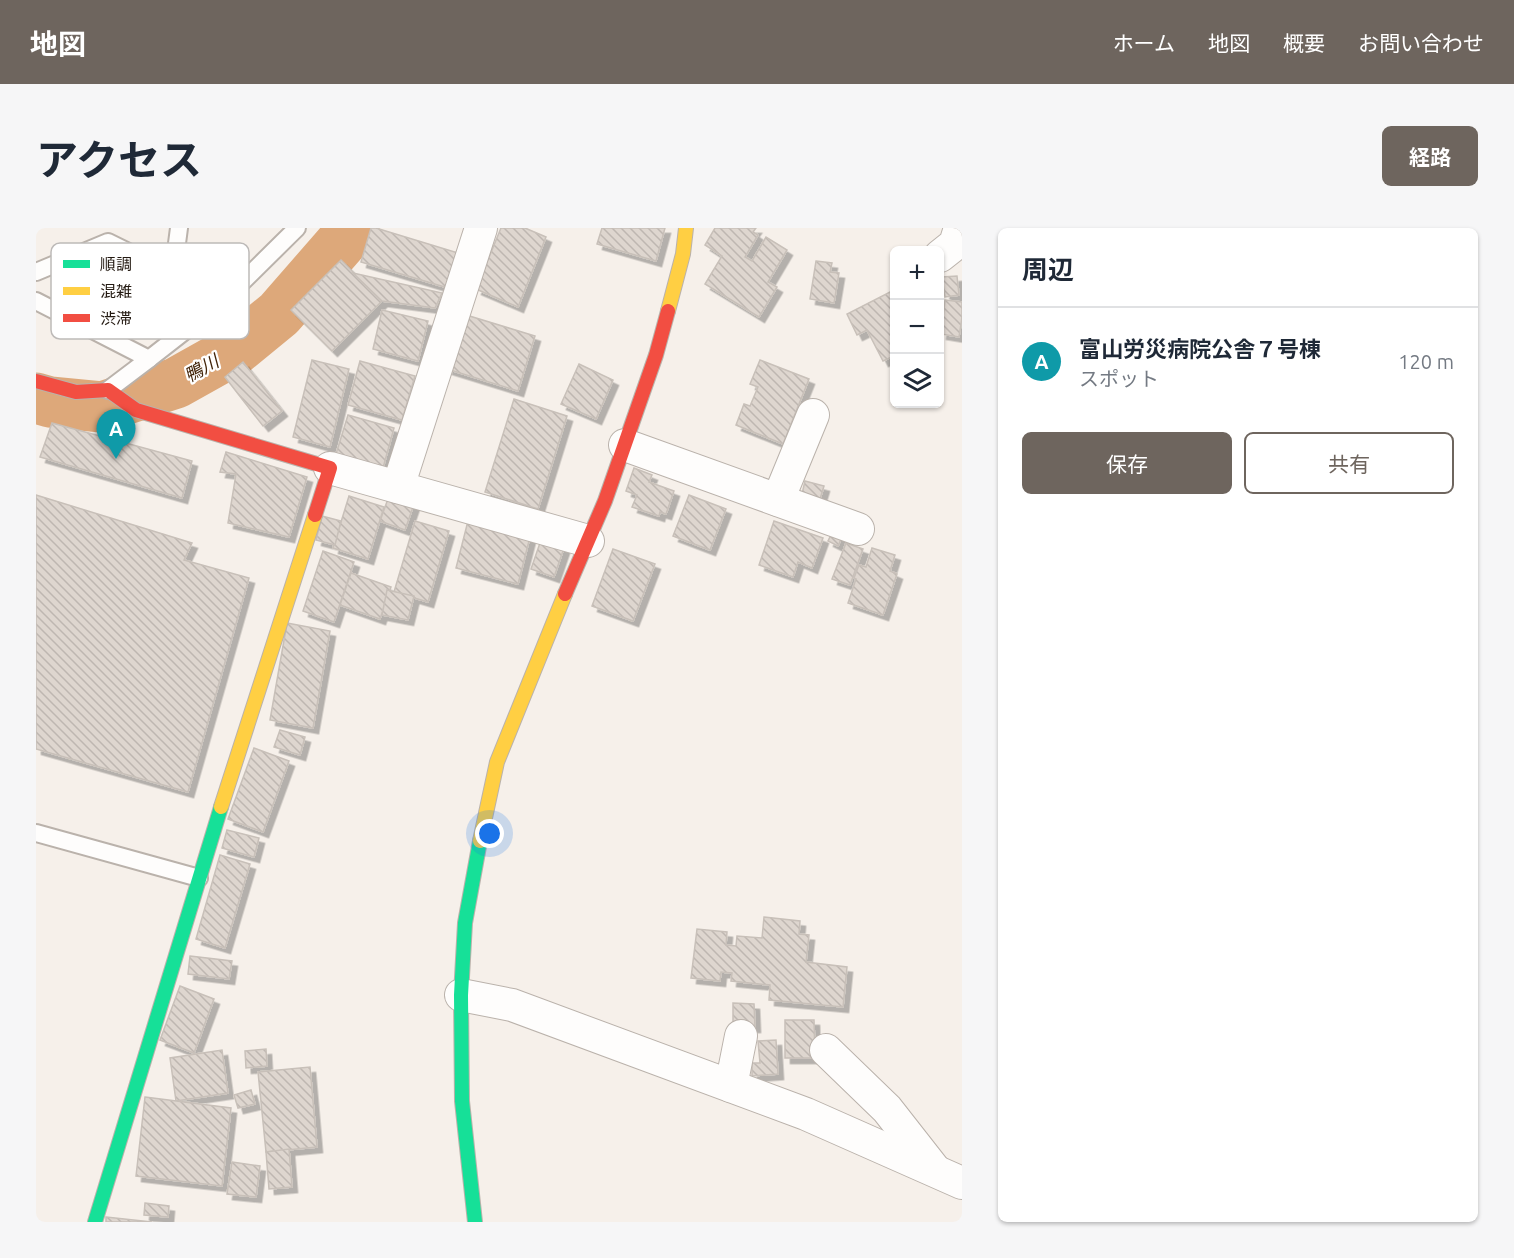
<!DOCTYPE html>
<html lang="ja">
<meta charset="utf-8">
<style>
body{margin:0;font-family:Ubuntu,"Noto Sans JP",sans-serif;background:#f6f6f7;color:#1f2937}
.controls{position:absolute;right:18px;top:18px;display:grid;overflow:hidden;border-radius:9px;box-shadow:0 2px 4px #0004}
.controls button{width:54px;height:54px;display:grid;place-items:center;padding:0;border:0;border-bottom:2px solid #e0e1e3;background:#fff;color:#1f2937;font:30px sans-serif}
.you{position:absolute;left:454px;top:606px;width:21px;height:21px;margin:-15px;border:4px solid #fff;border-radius:50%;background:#1a73e8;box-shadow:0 0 0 9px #1a73e833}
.badge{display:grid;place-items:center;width:39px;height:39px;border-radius:50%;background:#6e655e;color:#fff;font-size:20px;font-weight:700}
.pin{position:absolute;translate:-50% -50px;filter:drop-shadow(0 2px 3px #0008)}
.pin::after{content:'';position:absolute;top:32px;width:21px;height:18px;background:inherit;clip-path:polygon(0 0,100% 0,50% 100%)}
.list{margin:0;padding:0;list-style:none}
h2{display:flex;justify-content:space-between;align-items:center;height:78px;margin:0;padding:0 24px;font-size:26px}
h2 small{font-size:20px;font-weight:400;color:#747a83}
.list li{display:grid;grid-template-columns:39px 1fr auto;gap:18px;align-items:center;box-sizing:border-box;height:108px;padding:0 24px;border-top:2px solid #e0e1e3}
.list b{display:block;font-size:22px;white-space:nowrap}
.list p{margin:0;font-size:20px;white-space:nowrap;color:#747a83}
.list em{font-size:20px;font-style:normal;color:#747a83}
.actions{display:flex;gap:12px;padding:18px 24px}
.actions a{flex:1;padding:14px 0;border:2px solid #6e655e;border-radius:9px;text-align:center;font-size:21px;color:#6e655e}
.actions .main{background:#6e655e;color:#fff}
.icon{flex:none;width:33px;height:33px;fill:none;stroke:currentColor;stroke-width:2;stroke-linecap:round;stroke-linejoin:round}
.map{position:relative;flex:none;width:926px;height:994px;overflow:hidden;border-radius:9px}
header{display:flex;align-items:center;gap:36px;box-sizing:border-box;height:84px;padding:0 30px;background:#6e655e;color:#fff}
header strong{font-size:28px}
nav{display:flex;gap:33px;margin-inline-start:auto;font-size:21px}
.intro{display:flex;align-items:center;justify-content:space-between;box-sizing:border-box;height:144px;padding:0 36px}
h1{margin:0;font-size:42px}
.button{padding:15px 27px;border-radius:9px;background:#6e655e;color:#fff;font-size:21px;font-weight:700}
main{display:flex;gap:36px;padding:0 36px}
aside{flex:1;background:#fff;border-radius:9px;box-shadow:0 2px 4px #0004}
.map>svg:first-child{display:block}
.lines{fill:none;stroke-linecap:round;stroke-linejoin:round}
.river{stroke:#dda87a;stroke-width:51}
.building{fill:url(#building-back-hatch);stroke:#c8c0b9;stroke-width:1.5;filter:url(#shadow)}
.lane-casing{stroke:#bab2ab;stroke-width:20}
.street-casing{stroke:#bab2ab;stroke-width:34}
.fast-casing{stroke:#bab2ab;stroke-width:16}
.slow-casing{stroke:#bab2ab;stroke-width:16}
.jam-casing{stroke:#bab2ab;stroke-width:16}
.lane{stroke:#fefdfc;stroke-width:16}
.street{stroke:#fefdfc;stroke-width:32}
.fast{stroke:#16e098;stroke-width:14}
.slow{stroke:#ffcf43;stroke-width:14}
.jam{stroke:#f24e42;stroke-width:14}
.labels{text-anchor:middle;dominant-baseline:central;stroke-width:4.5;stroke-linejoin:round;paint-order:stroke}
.water-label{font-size:18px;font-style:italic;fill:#43250a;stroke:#fff}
.key{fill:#fff;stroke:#bdbab8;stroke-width:1.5}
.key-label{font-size:16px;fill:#241a12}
</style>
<header>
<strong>地図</strong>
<nav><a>ホーム</a><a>地図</a><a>概要</a><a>お問い合わせ</a></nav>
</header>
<div class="intro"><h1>アクセス</h1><a class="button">経路</a></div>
<main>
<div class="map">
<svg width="926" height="994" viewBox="0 0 926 994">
<defs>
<pattern id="building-back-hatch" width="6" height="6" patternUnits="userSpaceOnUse" patternTransform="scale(1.5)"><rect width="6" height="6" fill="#ded6cf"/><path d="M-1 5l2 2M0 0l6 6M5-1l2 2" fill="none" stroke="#beb7b1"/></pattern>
<filter id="shadow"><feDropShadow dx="5.5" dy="5.5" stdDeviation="0" flood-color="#0004"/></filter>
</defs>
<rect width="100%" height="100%" fill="#f6f0ea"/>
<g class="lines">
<path class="river" d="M0 170 14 174 66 179 140 155 199 122 243 86 318 0"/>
</g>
<g class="building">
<path d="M335 0H340L422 25 412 60 325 34Z"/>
<path d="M465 0H489L510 9 482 79 440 61Z"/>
<path d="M566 0H629L620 33 561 16Z"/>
<path d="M679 0H720L717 4 722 7 709 29 716 33 730 9 751 22 732 54 741 59 723 89 669 56 686 28 669 17Z"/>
<path d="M305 32 346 73 296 123 255 82Z"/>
<path d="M780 33 796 35 794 44 803 45 798 75 774 71Z"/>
<path d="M317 45 406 65 399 80 346 73Z"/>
<path d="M921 48 923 67 909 69 906 49Z"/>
<path d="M854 64 858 73V90L856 92 858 97V128L847 133 831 102 821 107 811 86Z"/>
<path d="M909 72 926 74V89L923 109 905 106Z"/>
<path d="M346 82 392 93 382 133 337 121Z"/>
<path d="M427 86 499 108 482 163 411 141Z"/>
<path d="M276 132 313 141 294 219 257 209Z"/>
<path d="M724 132 773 151 747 216 700 197 708 176 714 178 722 159 714 156Z"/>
<path d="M324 133 379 148 366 192 312 177Z"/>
<path d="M207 134 246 183 227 198 189 149Z"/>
<path d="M543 136 577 152 560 191 525 176Z"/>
<path d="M478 171 531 188 502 281 449 264Z"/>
<path d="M312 187 358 200 347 240 300 226Z"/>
<path d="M16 195 156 233 146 270 4 229Z"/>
<path d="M190 224 271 249 253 309 192 295 200 246 184 244Z"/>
<path d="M598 240 616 247 613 254 638 263 630 286 624 284 623 288 596 279 601 267 590 263Z"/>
<path d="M769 253 788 258 784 271 766 266Z"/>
<path d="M0 267 156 315 148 332 213 350 152 564 0 521Z"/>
<path d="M653 267 690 281 674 322 637 308Z"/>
<path d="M313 268 348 279 332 331 297 320Z"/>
<path d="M353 268 378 276 369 302 344 293Z"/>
<path d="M286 288 305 293 299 317 280 312Z"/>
<path d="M379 293 413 303 392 374 358 364Z"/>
<path d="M432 293 494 309 482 356 420 340Z"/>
<path d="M738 293 787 310 776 340 762 334 757 349 723 337Z"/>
<path d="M796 305 806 309 802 318 792 313Z"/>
<path d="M505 312 528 320 518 349 495 341Z"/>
<path d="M810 315 827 321 814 357 796 351Z"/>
<path d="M836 320 859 327 854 343 861 346 847 387 812 375 820 351 818 350 823 337 830 339Z"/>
<path d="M577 321 619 336 597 393 556 378Z"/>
<path d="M287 323 318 334 298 394 267 383Z"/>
<path d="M315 345 355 359 344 391 304 377Z"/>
<path d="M351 362 378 368 372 392 346 387Z"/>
<path d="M251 395 294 403 277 500 234 492Z"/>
<path d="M244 502 269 509 264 527 238 519Z"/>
<path d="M218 520 253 533 227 604 192 591Z"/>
<path d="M191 602 223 610 218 629 186 620Z"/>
<path d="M184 627 214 636 189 720 160 711Z"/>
<path d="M728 689 764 693 763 706 773 707 770 734 811 739 807 779 733 772 734 757 695 753 696 745 685 744 684 753 655 750 661 701 691 704 690 717 700 718 701 708 726 710Z"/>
<path d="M154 728 196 733 193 751 152 746Z"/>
<path d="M144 758 178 771 158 825 124 812Z"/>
<path d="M697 775 718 776 719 799H697Z"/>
<path d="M749 792H778L779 830H749Z"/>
<path d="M740 812 742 846 716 848V835H724L722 813Z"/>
<path d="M230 821 231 838 210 840 209 823Z"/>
<path d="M186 822 192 865 140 873 134 830Z"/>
<path d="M274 839 281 919 230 924 222 844Z"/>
<path d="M215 862 219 876 202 880 198 867Z"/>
<path d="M109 869 195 880 186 958 100 948Z"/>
<path d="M253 921 256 959 233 961 230 924Z"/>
<path d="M196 934 224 938 220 969 191 966Z"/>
<path d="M109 975 133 978 132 989 108 987Z"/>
<path d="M70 989 116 994H70Z"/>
</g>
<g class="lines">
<g class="lane-casing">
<g id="lane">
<path d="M0 44 72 14 137 46 143 0"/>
<path d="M0 73 113 131 72 162"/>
<path d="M186 74 261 0"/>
<path d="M113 131 186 74 137 46"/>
<path d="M0 605 163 650"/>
</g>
</g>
<g class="street-casing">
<g id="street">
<path d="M904 28 919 16 924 0"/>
<path d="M589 217 822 301"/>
<path d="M294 240 552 313"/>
<path d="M362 259 445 0"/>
<path d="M742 272 777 187"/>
<path d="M425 767 476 777 770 886 926 955"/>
<path d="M790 822 851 881 898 941"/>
<path d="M695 858 705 808"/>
</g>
</g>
<g class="fast-casing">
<g id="fast">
<path d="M59 994 185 579"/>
<path d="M439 994 426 873 425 767 429 695 444 613"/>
</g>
</g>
<g class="slow-casing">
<g id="slow">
<path d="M632 83 647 26 650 0"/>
<path d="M185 579 279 287"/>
<path d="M444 613 461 534 529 366"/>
</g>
</g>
<g class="jam-casing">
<g id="jam">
<path d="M0 153 40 164 72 162 100 182 294 240 279 287"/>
<path d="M529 366 569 273 620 127 632 83"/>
</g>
</g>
<use href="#lane" class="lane"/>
<use href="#street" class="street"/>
<use href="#fast" class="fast"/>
<use href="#slow" class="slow"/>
<use href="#jam" class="jam"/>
</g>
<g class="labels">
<g class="water-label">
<text transform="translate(165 140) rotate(-29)">鴨川</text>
</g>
</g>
<rect x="15" y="15" width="198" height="96" rx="9" class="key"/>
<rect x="27" y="32" width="27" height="8" fill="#16e098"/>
<rect x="27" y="59" width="27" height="8" fill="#ffcf43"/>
<rect x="27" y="86" width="27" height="8" fill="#f24e42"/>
<g class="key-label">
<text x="64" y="42">順調</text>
<text x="64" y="69">混雑</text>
<text x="64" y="96">渋滞</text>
</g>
</svg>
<div class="controls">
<button>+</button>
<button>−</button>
<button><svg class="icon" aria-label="layers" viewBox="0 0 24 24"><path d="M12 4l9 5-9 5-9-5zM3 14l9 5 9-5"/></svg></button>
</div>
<div class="you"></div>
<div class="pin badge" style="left:80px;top:231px;background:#0f9aa8">A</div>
</div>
<aside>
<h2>周辺<small></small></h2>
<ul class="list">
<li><span class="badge" style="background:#0f9aa8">A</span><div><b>富山労災病院公舎７号棟</b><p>スポット</p></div><em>120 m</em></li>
</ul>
<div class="actions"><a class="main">保存</a><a>共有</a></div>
</aside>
</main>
